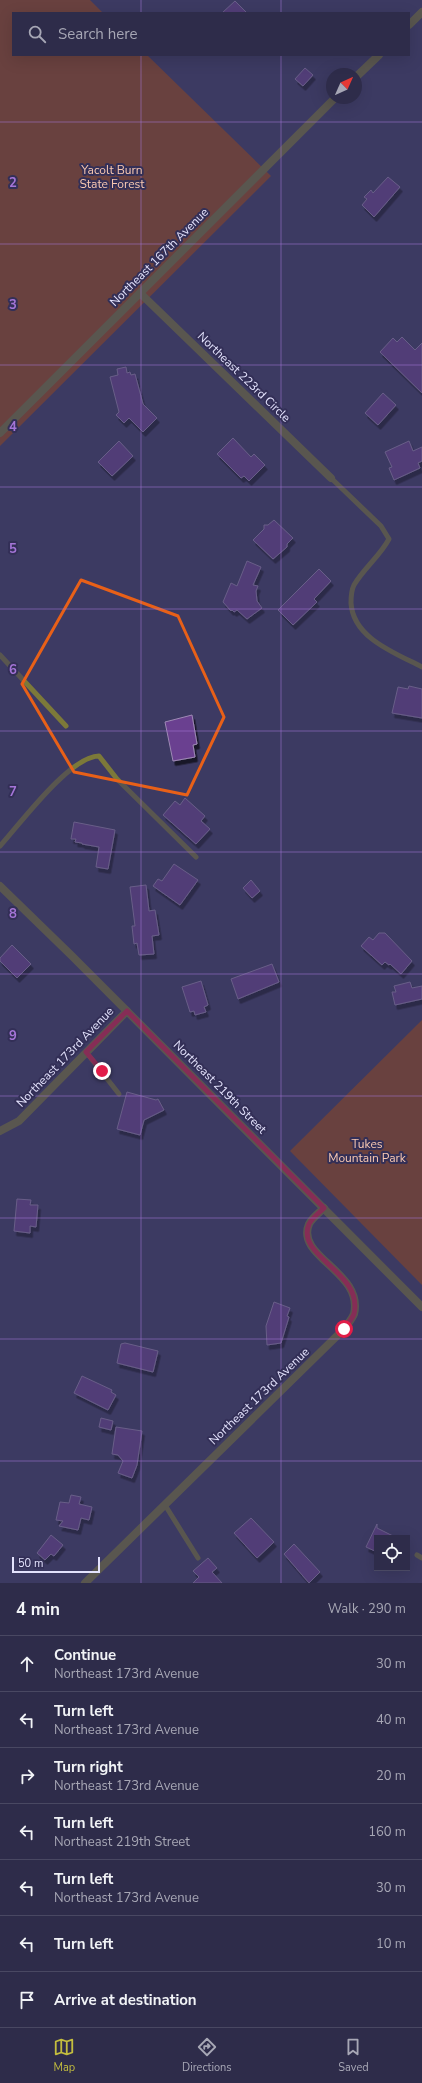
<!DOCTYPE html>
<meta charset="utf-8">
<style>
body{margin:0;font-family:"Nunito Sans",sans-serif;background:#363451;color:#f1f3f6}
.controls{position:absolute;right:12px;bottom:12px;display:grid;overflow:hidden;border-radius:0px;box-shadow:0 4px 16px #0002}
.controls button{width:36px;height:36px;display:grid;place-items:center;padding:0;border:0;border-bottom:1px solid #494862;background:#2e2c4a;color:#f1f3f6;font:20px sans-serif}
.compass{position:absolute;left:326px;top:68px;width:36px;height:36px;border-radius:50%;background:#2e2c4a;box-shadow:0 4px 16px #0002;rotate:45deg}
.scale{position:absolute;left:12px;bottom:10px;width:88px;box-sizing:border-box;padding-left:4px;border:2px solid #e4e3fd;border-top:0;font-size:11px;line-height:14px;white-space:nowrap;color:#e4e3fd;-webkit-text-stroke:3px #332f57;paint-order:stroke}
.stop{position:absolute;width:12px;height:12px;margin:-9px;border:3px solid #e11d48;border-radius:50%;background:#fff}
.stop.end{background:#e11d48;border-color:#fff;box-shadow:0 1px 4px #0008}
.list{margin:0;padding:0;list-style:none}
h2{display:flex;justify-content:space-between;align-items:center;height:52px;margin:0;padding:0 16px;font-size:17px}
h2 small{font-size:13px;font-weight:400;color:#a7a7b5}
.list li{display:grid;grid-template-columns:26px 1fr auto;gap:12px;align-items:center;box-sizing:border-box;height:56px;padding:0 16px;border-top:1px solid #494862}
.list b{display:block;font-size:15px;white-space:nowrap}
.list p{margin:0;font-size:13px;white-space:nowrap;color:#a7a7b5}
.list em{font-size:13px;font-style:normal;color:#a7a7b5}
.icon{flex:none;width:22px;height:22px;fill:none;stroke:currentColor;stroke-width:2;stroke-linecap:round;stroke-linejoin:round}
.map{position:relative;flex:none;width:422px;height:1583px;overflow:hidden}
.search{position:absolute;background:#2e2c4a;box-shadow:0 4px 16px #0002;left:12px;right:12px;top:12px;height:44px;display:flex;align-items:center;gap:10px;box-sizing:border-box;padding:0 14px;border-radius:0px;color:#a7a7b5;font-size:15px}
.sheet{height:444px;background:#2e2c4a}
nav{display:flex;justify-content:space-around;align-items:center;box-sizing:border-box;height:56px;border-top:1px solid #494862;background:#2e2c4a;font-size:11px;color:#a7a7b5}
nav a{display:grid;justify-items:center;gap:2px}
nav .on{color:#c3bd3e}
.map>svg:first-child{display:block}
.green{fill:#a04915}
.building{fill:#6b4090;stroke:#9e89b5;filter:url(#shadow)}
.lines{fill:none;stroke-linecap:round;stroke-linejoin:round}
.service{stroke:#7c7939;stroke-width:5}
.minor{stroke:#7c7939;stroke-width:8}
.tertiary{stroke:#7c7939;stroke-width:8}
.route{stroke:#e11d48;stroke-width:5}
.marked{fill:none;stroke:#e86018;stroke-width:3;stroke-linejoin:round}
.grid{fill:none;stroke:#a575d8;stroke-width:1;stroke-opacity:0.55}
.labels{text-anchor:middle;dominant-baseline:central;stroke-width:4;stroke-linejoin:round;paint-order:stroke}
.park-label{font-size:12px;fill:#fac9b1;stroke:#332f57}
.street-label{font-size:12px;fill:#e4e3fd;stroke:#332f57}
.grid-label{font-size:13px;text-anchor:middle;font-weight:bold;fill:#a575d8;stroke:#332f57;stroke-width:4;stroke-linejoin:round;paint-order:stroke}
</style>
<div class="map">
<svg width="422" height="1583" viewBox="0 0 422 1583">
<defs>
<filter id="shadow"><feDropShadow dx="2.5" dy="4.5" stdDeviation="0" flood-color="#0009"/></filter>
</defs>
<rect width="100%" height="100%" fill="#3d3a63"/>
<g class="green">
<path d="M0 0H90L103 13H13V55H147L271 176 0 446Z"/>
<path d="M422 1020V1285L290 1151Z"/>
</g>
<g class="building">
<path d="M235 1 247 13H222Z"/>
<path d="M305 68 313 75 303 86 295 79Z"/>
<path d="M388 177 400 187 374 217 362 205 367 199 364 197 371 190 373 193Z"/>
<path d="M402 337 415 350 422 343V393L380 352 393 338 397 342Z"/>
<path d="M126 367 127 373 130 372 131 375 135 374 143 404 157 418 143 432 129 418 124 423 116 415 119 412 110 377 118 375 117 369Z"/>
<path d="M383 393 396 405 378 425 365 413Z"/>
<path d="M233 438 251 457 254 454 265 465 249 481 244 476 241 478 217 454Z"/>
<path d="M119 441 133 456 112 476 98 462Z"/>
<path d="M409 441 413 451 422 447V461L418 463 420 468 394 480 389 468 392 467 385 452Z"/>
<path d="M274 520 293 538 287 544V547L273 559 253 540 264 529V525H268Z"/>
<path d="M247 561 261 567 253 585 258 586 256 591 257 601 262 608 247 619 237 610 234 612 232 610 231 611 223 602 231 583 237 586Z"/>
<path d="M319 569 331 581 314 599 317 602 293 625 278 610Z"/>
<path d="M409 686 422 689V718L392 713 398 687 408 689Z"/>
<path d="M192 715 197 744 193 745 195 757 173 761 165 722Z"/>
<path d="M185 798 205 816 201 821 210 829 196 844 163 815 175 801 180 805Z"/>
<path d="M74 822 115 830 108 869 96 867 99 847 82 844V843L75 842 76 839H71Z"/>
<path d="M174 864 198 880 180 905 153 886 158 879 162 881Z"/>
<path d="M251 880 260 891 252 898 243 888Z"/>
<path d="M146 885 149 911 155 910 159 935 152 936 154 954 139 955 137 943 134 944 132 926H135L130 887Z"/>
<path d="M379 933H385L412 961 401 974 390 964 389 965 385 962 382 965 361 946 369 937 373 940Z"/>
<path d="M12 945 31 964 17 978 0 961V958Z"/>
<path d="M272 964 279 982 238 999 231 979Z"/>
<path d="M201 981 208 1005 204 1007 206 1012 195 1015 194 1011 190 1012 182 987Z"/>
<path d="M410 982 412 988 422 986V999L395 1005 392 992H396L394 986Z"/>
<path d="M127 1092 156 1100 158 1099 164 1110 144 1120 140 1135 117 1129Z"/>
<path d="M17 1199 31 1200 30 1205H38L36 1227 30 1226V1233L14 1231Z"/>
<path d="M274 1302 290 1308 287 1316 289 1317 281 1343 267 1345 266 1326Z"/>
<path d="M125 1343 158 1351 153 1372 117 1363 121 1344Z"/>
<path d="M82 1376 112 1390 111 1392 116 1395 108 1410 74 1393Z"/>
<path d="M101 1418 113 1421 111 1430 99 1427Z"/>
<path d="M116 1427 142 1431 137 1465 132 1478 118 1473 123 1461 118 1455 112 1454Z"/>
<path d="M71 1495 81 1497 79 1504 92 1507 89 1520 81 1518 78 1530 59 1526 63 1521 56 1520 60 1502 69 1503Z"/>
<path d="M251 1518 274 1542 257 1558 234 1533Z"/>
<path d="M377 1524V1528L397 1538H377V1552L366 1547Z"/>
<path d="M51 1535 63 1545 54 1556 51 1554 45 1560 37 1553Z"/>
<path d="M294 1544 320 1572 309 1583 284 1554Z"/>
<path d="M208 1558 217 1568 212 1572 222 1583H193L199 1577 193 1571Z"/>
</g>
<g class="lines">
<g class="service">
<path d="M331 478 381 526 389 539C380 556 364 568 354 585 351 591 351 597 351 603 353 638 395 653 422 667"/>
<path d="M0 655 66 726"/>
<path d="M0 846C20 824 70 756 99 756L117 779 196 857"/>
<path d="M86 1052 119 1094"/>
<path d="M165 1505 198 1558"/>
<path d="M417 1555 422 1558"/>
</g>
<g class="minor">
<path d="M409 25 422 12"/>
<path d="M356 77 379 55"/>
<path d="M140 293 331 478"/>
<path d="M0 433 335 98"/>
<path d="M0 1131 19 1121 127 1011"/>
<path d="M85 1583 344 1329C347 1325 352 1319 354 1314 364 1272 295 1257 309 1224 312 1218 320 1212 324 1208"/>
</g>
<path class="tertiary" d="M0 886 72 956 422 1307"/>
</g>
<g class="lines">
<path class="route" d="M102 1071 86 1052 127 1011 324 1208C320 1212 312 1218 309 1224 295 1257 364 1272 354 1314 352 1319 347 1325 344 1329"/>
</g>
<path d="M0 0H422V1583H0ZM81 580 178 616 224 717 187 795 74 772 22 684Z" fill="#3d3a63" fill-opacity=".55" fill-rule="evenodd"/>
<path class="marked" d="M81 580 178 616 224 717 187 795 74 772 22 684Z"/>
<path class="grid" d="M141 0V13M281 0V13M141 55V1583M281 55V1583M0 122H422M0 244H422M0 365H422M0 487H422M0 609H422M0 731H422M0 852H422M0 974H422M0 1096H422M0 1218H422M0 1339H422M0 1461H422"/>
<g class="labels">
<g class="park-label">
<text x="112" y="170">Yacolt Burn<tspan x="112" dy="14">State Forest</tspan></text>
<text x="367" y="1144">Tukes<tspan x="367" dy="14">Mountain Park</tspan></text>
</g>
<g class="street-label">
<text transform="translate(159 257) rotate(-45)">Northeast 167th Avenue</text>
<text transform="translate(244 377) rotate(44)">Northeast 223rd Circle</text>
<text transform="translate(65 1057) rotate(-46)">Northeast 173rd Avenue</text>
<text transform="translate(220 1087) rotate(45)">Northeast 219th Street</text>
<text transform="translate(259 1396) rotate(-44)">Northeast 173rd Avenue</text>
</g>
</g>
<g class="grid-label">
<text x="13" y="187">2</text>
<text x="13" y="309">3</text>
<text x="13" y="431">4</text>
<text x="13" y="553">5</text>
<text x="13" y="674">6</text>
<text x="13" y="796">7</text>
<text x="13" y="918">8</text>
<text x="13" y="1040">9</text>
</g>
</svg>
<div class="controls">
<button><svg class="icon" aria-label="locate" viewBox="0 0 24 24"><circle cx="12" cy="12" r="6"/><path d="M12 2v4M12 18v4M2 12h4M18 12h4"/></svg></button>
</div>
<svg class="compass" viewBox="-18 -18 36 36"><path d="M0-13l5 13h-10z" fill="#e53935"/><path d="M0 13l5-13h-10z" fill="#a7a7b5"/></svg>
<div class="scale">50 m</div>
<div class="stop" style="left:344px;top:1329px"></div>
<div class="stop end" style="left:102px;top:1071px"></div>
<div class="search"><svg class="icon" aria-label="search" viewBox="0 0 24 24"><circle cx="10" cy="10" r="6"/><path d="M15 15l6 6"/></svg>Search here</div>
</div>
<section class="sheet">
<h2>4 min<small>Walk · 290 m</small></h2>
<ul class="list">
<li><svg class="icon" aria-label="ahead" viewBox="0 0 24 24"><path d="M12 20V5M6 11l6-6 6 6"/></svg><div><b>Continue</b><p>Northeast 173rd Avenue</p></div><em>30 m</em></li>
<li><svg class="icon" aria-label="left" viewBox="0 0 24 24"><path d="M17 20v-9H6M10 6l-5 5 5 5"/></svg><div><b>Turn left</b><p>Northeast 173rd Avenue</p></div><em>40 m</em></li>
<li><svg class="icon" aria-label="right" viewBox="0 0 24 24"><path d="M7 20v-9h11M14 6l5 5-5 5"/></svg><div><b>Turn right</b><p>Northeast 173rd Avenue</p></div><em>20 m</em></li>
<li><svg class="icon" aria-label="left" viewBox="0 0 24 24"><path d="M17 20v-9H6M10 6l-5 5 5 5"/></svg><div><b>Turn left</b><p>Northeast 219th Street</p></div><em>160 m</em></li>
<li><svg class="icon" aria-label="left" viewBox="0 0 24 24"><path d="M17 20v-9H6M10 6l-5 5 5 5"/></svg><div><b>Turn left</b><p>Northeast 173rd Avenue</p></div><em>30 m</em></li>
<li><svg class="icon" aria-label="left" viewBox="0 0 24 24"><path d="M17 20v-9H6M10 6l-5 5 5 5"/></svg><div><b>Turn left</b></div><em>10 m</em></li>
<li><svg class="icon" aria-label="arrive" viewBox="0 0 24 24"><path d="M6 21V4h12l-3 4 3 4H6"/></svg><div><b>Arrive at destination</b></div></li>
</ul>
</section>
<nav>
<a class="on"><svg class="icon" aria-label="map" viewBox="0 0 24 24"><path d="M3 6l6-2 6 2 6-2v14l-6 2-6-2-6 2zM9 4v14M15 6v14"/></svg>Map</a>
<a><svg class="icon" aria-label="directions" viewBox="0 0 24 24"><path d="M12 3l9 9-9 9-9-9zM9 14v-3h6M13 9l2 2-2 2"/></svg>Directions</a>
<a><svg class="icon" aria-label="saved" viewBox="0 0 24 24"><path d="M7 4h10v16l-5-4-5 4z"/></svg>Saved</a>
</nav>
